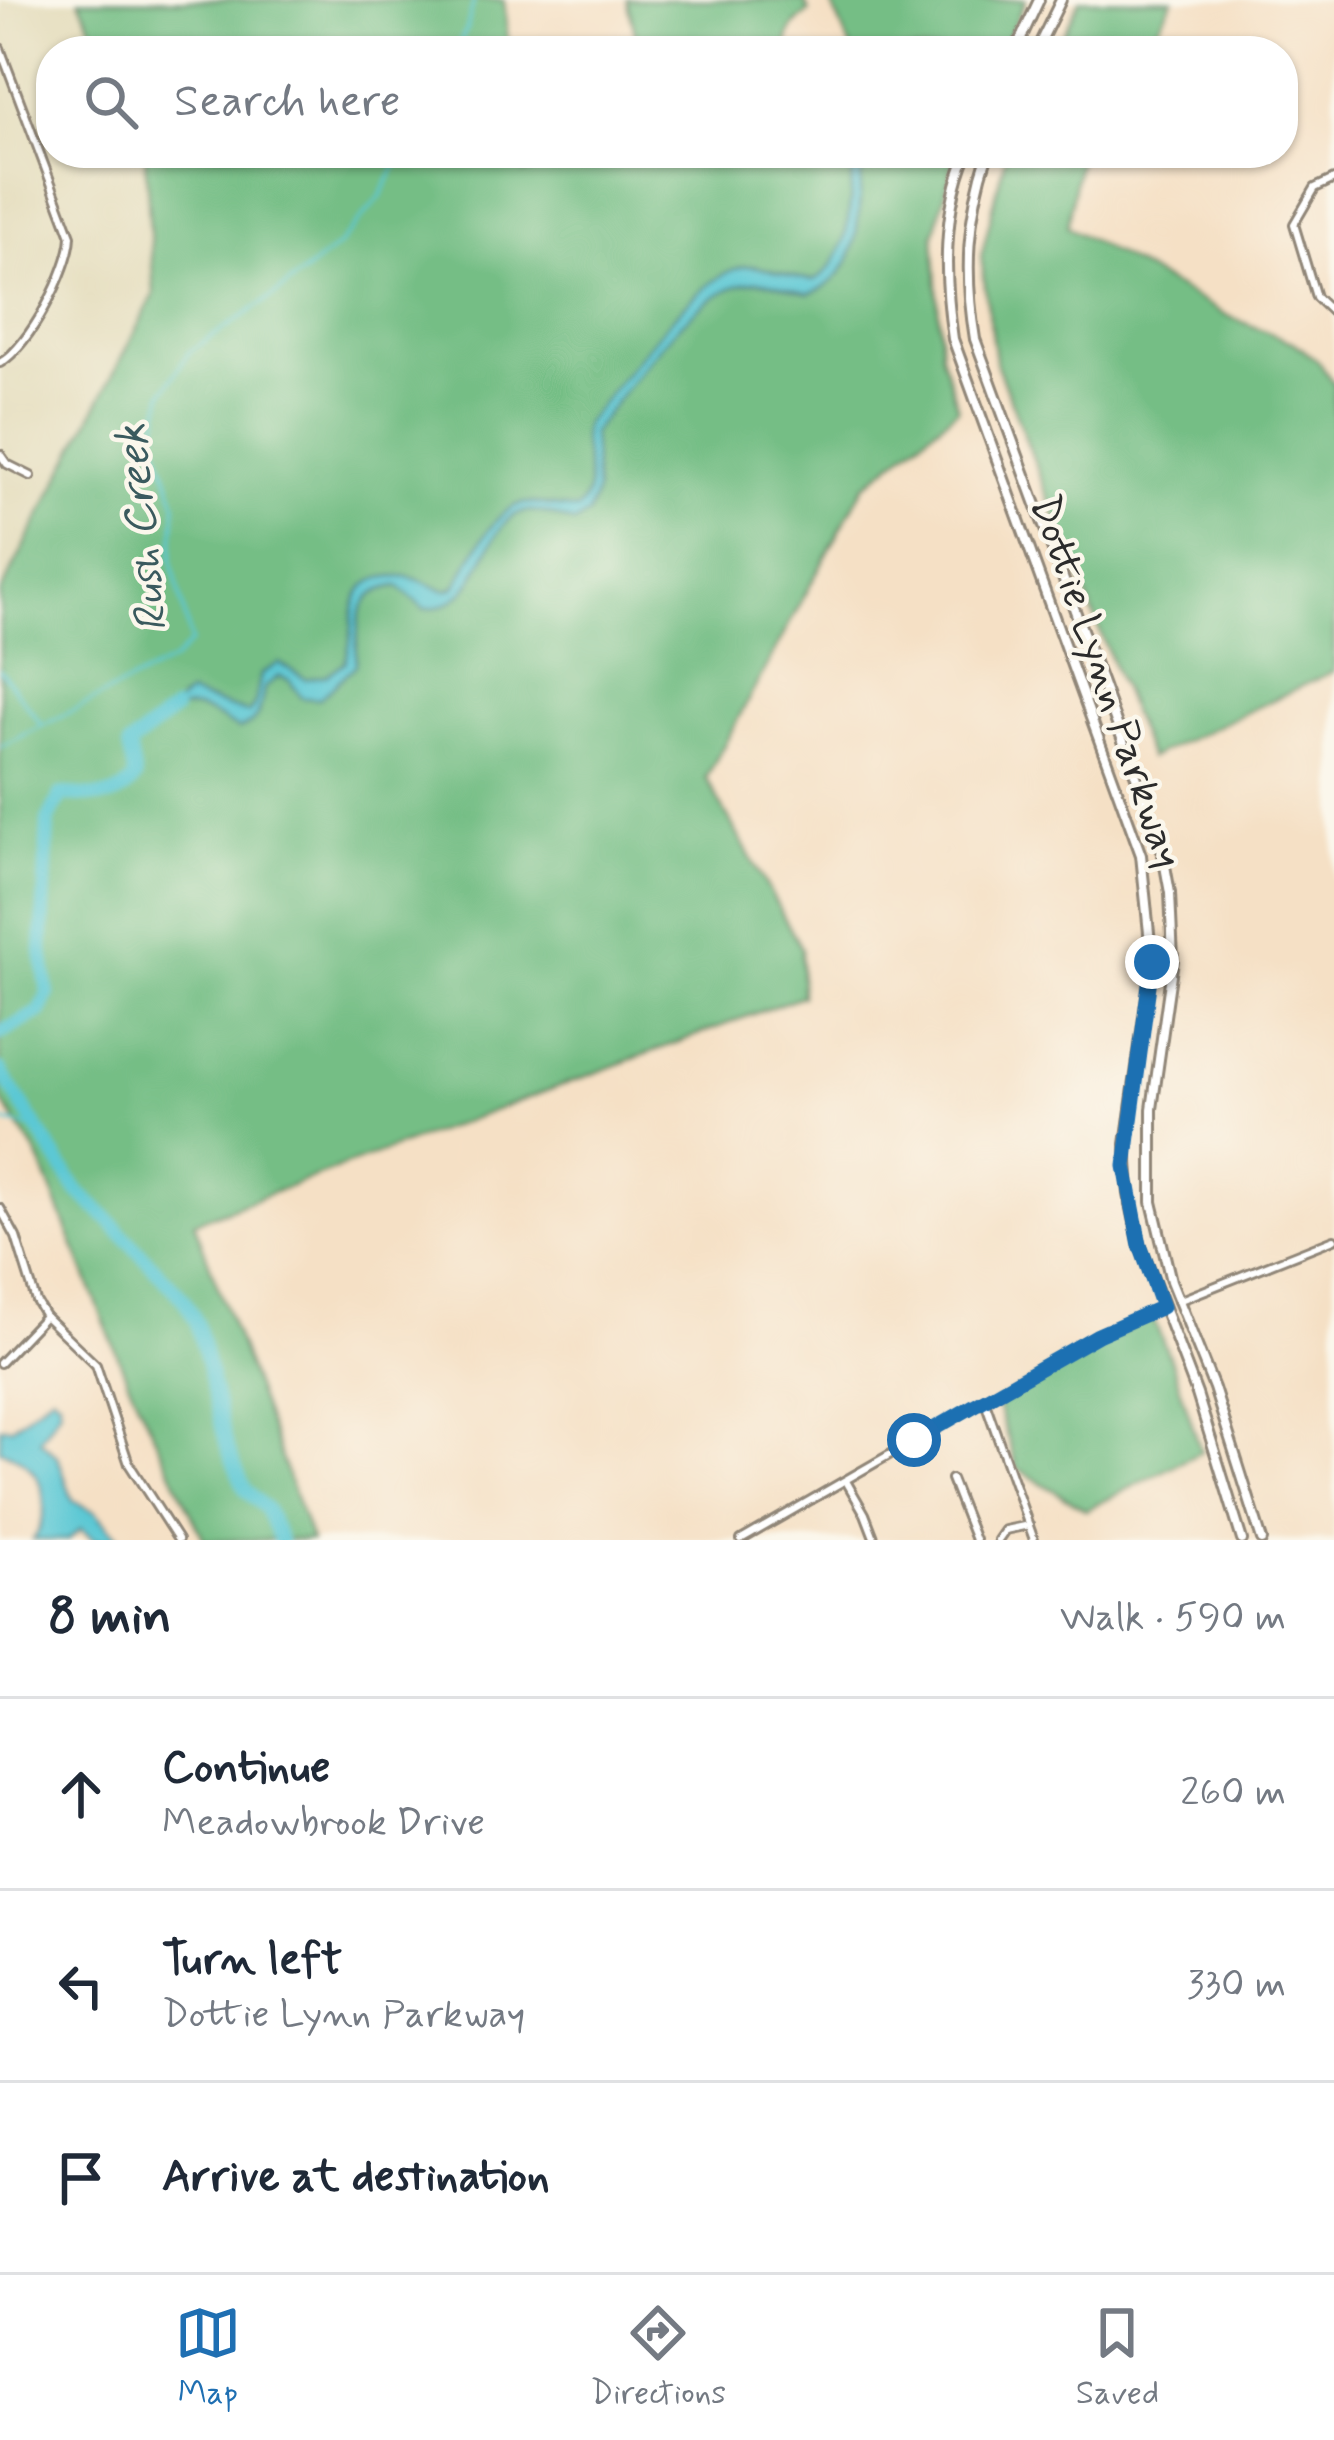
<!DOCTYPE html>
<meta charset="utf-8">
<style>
body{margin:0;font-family:Mynerve,sans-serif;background:#f6f6f7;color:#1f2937}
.stop{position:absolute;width:36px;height:36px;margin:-27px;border:9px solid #1f6fb2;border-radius:50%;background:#fff}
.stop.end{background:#1f6fb2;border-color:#fff;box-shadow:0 3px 12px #0008}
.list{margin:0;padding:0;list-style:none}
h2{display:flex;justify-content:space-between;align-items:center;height:156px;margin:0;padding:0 48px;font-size:51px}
h2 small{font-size:39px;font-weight:400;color:#747a83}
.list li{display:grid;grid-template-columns:78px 1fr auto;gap:36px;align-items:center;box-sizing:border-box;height:192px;padding:0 48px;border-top:3px solid #e0e1e3}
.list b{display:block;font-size:45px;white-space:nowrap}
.list p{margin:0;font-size:39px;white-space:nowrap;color:#747a83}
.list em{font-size:39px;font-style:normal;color:#747a83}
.icon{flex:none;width:66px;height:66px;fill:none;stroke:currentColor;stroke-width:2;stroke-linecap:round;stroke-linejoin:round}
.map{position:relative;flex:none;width:1334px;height:1540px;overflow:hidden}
.search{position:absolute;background:#fff;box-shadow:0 3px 9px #0004;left:36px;right:36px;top:36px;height:132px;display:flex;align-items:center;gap:30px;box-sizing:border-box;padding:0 42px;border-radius:48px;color:#747a83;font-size:45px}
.sheet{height:732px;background:#fff}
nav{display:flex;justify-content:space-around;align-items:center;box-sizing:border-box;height:168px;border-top:3px solid #e0e1e3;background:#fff;font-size:33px;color:#747a83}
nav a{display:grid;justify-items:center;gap:6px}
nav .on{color:#1f6fb2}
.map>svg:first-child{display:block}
.built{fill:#e3dbba}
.forest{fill:#74be85;stroke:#507458;stroke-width:3}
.water{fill:#5cc8d4;stroke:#447a80;stroke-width:3}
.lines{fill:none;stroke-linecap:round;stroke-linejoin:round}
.stream{stroke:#5cc8d4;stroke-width:3}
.river{stroke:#5cc8d4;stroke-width:14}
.street-casing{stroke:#908678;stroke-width:12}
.secondary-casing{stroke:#908678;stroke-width:14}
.street{stroke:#fff;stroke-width:6}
.secondary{stroke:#fff;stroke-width:8}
.route{stroke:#1f6fb2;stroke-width:15}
.labels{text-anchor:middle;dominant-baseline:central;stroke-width:9;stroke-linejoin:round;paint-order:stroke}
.street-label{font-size:42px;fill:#2b2b2b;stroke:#fbf7ec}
.water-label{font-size:45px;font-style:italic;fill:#3a5a5e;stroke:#fbf7ec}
</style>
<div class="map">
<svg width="1334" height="1540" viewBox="0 0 1334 1540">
<rect width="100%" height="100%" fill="#fbf7ec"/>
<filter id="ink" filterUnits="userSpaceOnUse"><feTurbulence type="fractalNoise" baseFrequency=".00833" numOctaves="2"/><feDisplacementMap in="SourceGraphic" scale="24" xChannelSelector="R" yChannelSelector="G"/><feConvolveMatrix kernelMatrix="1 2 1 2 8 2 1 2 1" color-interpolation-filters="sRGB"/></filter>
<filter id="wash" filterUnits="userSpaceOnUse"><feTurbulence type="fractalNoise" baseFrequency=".004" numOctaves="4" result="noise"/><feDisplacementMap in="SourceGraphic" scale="48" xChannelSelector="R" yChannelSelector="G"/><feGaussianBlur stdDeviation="2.7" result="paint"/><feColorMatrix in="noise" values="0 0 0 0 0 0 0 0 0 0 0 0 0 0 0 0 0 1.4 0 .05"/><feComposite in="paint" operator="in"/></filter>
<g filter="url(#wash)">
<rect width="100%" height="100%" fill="#f5e0c5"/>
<path class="built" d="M0 0H79L103 51H51V153H145L154 295 0 594Z"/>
<g class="forest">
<path d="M79 0H504L509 51H103Z"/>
<path d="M627 0H804L809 12C793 23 787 32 787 51H640Z"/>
<path d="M830 0H1026L1002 51H852Z"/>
<path d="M1080 0H1173L1154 34H1119L1112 51H1055Z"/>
<path d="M145 153H521L524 173 598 153H956L934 235 941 354 958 409 864 486 706 778 801 948 802 996 194 1222 311 1540H204L128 1381 37 1154 0 1098V594L154 295Z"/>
<path d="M1006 153H1080L1067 227 1230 317 1295 343 1319 362 1334 385V671L1149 758 995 360 981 257Z"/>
<path d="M1148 1318 1154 1321 1173 1365 1201 1452 1086 1510 1017 1468 996 1402Z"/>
</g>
<g class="water">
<path d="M854 153H865C853 203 872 272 809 294 792 291 771 280 754 282 693 287 627 389 592 433L596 491 588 515 574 523C560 518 543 510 528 511 481 514 490 607 424 609L398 586C351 592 359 627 356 665L319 699 302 698 289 680 279 676 264 688C261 707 260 724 238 729 210 712 194 700 163 716L188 694 248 713 255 704 261 674 279 663 306 679 327 675 345 662C360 625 338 574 402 576 419 576 431 589 448 590L455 587C470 563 490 513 520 504 536 500 560 508 577 510 603 484 575 453 585 424 615 388 703 263 751 266 772 268 792 279 814 280 855 260 849 192 854 153Z"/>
<path d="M52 1394 59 1400 60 1409 40 1440 58 1457 73 1501 96 1512 120 1540H95L81 1529 68 1540H33C57 1506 41 1461 0 1450V1427H12Z"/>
</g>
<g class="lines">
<g class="stream">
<path d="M455 51 467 28 474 0"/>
<path d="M0 670 42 725"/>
<path d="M0 747 174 660 191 642 172 561 176 503 155 438 163 393 189 352 275 295 337 247 380 197 403 153"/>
<path d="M0 1121 34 1128"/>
</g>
<g class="river">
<path d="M0 1033 40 1012 48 994 42 951 48 821 61 795C89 794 116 806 135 778L129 746 174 710"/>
<path d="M0 1070 78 1192 105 1216 183 1298 197 1323 227 1447 245 1489 266 1509 280 1540"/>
</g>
</g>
</g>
<g filter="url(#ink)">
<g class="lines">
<g class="street-casing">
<g id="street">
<path d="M0 48 71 236C70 269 29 347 0 363"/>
<path d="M1334 179 1315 188 1294 224 1316 297 1334 314"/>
<path d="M0 454 7 464 31 476"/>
<path d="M0 1208 16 1237 36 1301 45 1316 96 1365 129 1464 178 1540"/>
<path d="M1178 1301 1334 1239"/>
<path d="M0 1363 45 1316"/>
<path d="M984 1399 1034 1540"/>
<path d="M951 1479 975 1540"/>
<path d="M846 1481 865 1514 875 1540"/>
<path d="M741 1540 1098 1335 1162 1307"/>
<path d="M998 1540 1005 1530 1029 1525"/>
</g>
</g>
<g class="secondary-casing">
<g id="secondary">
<path d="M1015 51 1039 0"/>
<path d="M1036 51 1061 0"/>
<path d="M967 153C942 211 944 278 953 339L1141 855 1152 962 1126 1144 1129 1194 1140 1245 1197 1394 1242 1540"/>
<path d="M988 153C967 216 964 273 975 339L1161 844 1170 893 1173 960 1152 1109V1202L1171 1281 1214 1388 1262 1540"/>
</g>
</g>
<use href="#street" class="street"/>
<use href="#secondary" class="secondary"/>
</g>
</g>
<g class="lines" filter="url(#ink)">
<path class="route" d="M914 1440 1098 1335 1162 1307 1140 1245 1125 1166 1152 962"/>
</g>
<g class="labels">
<g class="street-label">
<text transform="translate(1105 682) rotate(71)">Dottie Lynn Parkway</text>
</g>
<g class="water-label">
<text transform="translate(143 528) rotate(-96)">Rush Creek</text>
</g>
</g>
</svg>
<div class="stop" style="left:914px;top:1440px"></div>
<div class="stop end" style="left:1152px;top:962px"></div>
<div class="search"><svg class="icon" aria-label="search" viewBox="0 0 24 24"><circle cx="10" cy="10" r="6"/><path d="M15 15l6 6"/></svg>Search here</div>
</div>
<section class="sheet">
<h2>8 min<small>Walk · 590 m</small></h2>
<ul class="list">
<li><svg class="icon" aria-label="ahead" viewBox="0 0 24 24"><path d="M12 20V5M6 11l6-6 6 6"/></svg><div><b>Continue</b><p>Meadowbrook Drive</p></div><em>260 m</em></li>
<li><svg class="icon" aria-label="left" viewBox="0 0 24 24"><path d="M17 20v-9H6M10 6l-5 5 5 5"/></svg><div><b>Turn left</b><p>Dottie Lynn Parkway</p></div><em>330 m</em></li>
<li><svg class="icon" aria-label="arrive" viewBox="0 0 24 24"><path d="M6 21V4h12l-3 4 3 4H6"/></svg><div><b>Arrive at destination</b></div></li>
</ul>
</section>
<nav>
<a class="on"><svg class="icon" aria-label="map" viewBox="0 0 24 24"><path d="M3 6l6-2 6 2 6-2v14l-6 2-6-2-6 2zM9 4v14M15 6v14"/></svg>Map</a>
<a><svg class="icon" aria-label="directions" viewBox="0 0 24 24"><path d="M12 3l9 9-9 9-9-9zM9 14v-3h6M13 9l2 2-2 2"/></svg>Directions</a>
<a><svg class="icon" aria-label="saved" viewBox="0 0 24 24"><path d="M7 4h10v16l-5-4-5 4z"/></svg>Saved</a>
</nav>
